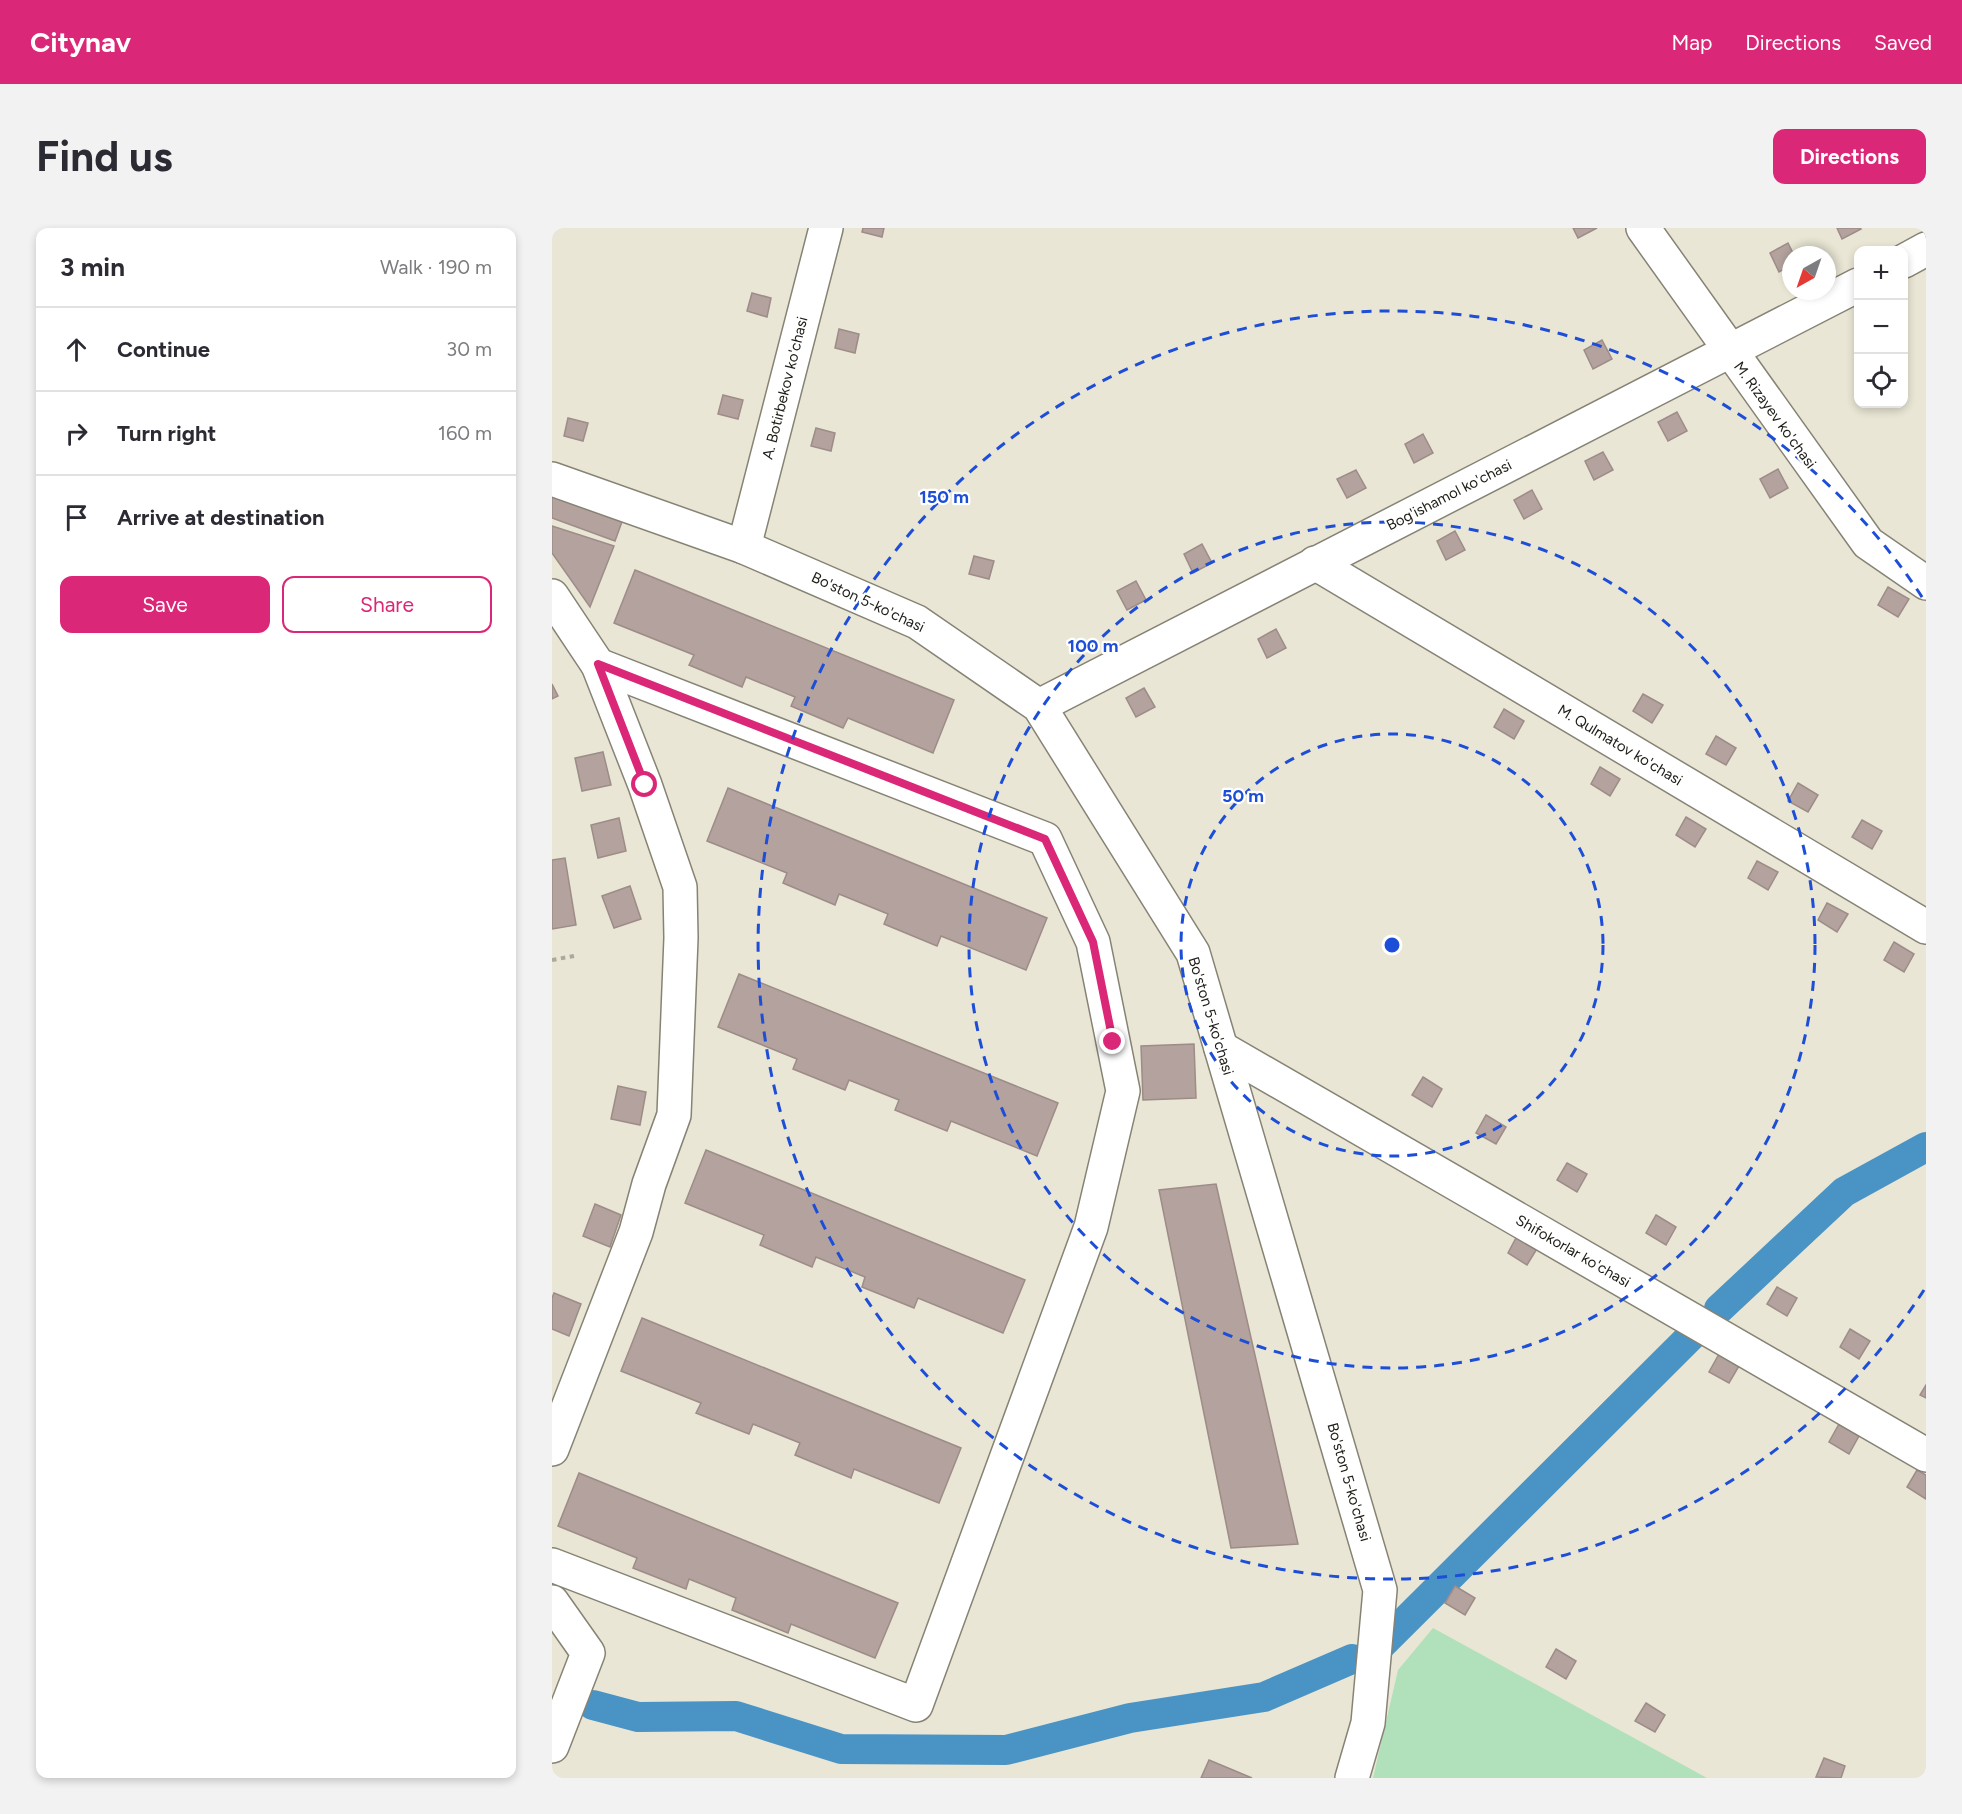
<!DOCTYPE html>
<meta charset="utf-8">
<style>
body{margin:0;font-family:Figtree,sans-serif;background:#f2f2f3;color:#2b2b33}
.controls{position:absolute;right:18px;top:18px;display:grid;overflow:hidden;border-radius:12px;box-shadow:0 3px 9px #0003}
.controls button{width:54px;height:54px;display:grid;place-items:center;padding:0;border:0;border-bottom:2px solid #e1e1e2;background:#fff;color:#2b2b33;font:30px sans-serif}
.compass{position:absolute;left:1230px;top:18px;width:54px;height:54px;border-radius:50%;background:#fff;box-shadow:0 3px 9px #0003;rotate:220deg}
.stop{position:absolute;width:18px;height:18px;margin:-14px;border:4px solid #db2777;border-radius:50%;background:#fff}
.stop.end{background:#db2777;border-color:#fff;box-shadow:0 2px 6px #0008}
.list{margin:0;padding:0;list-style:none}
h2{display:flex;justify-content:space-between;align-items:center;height:78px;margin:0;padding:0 24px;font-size:26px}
h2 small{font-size:20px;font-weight:400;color:#7c7c81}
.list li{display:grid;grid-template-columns:39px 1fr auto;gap:18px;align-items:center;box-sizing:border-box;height:84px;padding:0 24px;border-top:2px solid #e1e1e2}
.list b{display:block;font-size:22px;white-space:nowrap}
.list em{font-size:20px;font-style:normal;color:#7c7c81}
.actions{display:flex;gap:12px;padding:18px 24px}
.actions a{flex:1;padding:14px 0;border:2px solid #db2777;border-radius:12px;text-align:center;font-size:21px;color:#db2777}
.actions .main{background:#db2777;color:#fff}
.icon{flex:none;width:33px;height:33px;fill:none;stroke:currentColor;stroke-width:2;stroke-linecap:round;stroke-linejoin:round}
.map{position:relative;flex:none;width:1374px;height:1550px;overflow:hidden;border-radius:12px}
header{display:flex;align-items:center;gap:36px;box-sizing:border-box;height:84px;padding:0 30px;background:#db2777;color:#fff}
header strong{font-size:28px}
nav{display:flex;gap:33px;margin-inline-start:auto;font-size:21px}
.intro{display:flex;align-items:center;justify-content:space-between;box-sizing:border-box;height:144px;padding:0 36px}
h1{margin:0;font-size:42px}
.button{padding:15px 27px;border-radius:12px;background:#db2777;color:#fff;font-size:21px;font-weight:700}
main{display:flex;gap:36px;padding:0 36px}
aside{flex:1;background:#fff;border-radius:12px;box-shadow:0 3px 9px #0003}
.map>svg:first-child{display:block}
.green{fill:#b0e1ba}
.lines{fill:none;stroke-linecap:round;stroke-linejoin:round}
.canal{stroke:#4993c5;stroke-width:30}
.building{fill:#b3a29d;stroke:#9d8c87;stroke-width:1.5}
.minor-casing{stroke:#868375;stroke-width:36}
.path{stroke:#aba99b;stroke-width:4;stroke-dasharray:4.5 4.5;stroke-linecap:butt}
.minor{stroke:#fff;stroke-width:33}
.route{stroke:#db2777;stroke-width:8}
.ring{fill:none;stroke:#1d4ed8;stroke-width:3;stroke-dasharray:10 8}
.labels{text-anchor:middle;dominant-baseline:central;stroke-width:4.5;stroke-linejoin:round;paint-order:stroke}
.street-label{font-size:15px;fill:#1d1c16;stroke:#fff}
.centre{fill:#1d4ed8;stroke:#fff;stroke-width:3}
.ring-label{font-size:18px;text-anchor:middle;font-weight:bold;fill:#1d4ed8;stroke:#fff;stroke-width:4.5;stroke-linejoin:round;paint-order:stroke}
</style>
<header>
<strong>Citynav</strong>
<nav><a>Map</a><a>Directions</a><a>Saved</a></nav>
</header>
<div class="intro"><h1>Find us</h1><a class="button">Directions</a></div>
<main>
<aside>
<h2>3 min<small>Walk · 190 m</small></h2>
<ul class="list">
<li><svg class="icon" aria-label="ahead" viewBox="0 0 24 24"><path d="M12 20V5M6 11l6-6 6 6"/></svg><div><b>Continue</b></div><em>30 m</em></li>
<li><svg class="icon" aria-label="right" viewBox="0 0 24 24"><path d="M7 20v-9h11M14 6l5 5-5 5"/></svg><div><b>Turn right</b></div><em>160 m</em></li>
<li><svg class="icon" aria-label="arrive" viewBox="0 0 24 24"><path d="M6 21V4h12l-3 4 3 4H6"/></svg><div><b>Arrive at destination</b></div></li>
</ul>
<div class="actions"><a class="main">Save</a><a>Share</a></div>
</aside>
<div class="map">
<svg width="1374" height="1550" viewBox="0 0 1374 1550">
<rect width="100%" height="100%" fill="#e9e6d5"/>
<path class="green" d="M881 1400 1155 1550H821L846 1442Z"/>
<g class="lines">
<g class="canal">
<path d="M1167 1081 1292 964 1374 919"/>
<path d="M827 1419 1141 1106"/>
<path d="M41 1477 86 1489 184 1488 289 1521 454 1522 578 1490 712 1469 800 1431"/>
</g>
</g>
<g class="building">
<path d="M311 0H332L330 9 310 4Z"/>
<path d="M1021 0H1045L1026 10Z"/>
<path d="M1285 0H1308L1309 1 1290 11Z"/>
<path d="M1236 15 1242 27H1239V37L1227 44 1218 25Z"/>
<path d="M200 65 219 70 215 89 195 83Z"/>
<path d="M287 101 307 106 303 125 283 120Z"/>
<path d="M1050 112 1060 131 1041 141 1032 122Z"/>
<path d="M171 167 191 172 186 191 166 186Z"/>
<path d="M1125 184 1135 203 1116 213 1106 194Z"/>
<path d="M16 190 36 195 31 213 12 208Z"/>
<path d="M264 200 283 205 279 223 259 218Z"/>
<path d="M871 206 881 225 862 235 853 216Z"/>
<path d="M1051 224 1061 242 1042 252 1033 233Z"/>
<path d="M1226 241 1236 260 1218 270 1208 251Z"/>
<path d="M804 242 814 260 795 270 785 251Z"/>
<path d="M980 262 990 281 972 291 962 272Z"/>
<path d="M0 265 71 291 63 313 0 290Z"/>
<path d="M0 298 62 318 38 379 0 325Z"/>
<path d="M903 303 913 322 894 332 885 313Z"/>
<path d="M650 316 660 335 641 345 632 326Z"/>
<path d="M422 328 442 333 437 351 417 346Z"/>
<path d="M83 342 402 472 381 525 296 490 291 500 239 478 243 469 194 449 190 459 137 437 142 427 62 395Z"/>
<path d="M584 353 594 372 575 382 565 363Z"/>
<path d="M1336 359 1357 371 1346 389 1326 377Z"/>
<path d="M724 401 734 420 715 430 706 411Z"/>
<path d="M0 456 6 468 0 471Z"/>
<path d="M592 460 603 479 584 489 574 470Z"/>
<path d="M1091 466 1111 477 1100 495 1081 483Z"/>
<path d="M952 481 972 493 962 511 942 499Z"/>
<path d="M1164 508 1184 520 1174 537 1154 526Z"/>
<path d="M51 524 59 557 30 563 23 530Z"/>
<path d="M1048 539 1068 551 1058 568 1039 556Z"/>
<path d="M1246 555 1266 567 1256 584 1236 573Z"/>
<path d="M176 560 495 690 474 742 389 708 385 718 332 696 336 686 287 666 283 677 231 655 235 645 155 613Z"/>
<path d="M1134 589 1154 601 1143 619 1124 607Z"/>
<path d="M67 590 74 623 46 630 39 597Z"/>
<path d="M1310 592 1330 603 1320 621 1300 609Z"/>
<path d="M13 630 24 697 0 701V632Z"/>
<path d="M1205 633 1226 644 1216 662 1196 650Z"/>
<path d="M78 658 89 691 62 700 50 668Z"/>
<path d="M1275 675 1296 686 1285 704 1266 692Z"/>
<path d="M1342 714 1362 726 1352 744 1332 732Z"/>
<path d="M187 746 506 875 485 928 399 893 395 903 343 882 347 872 297 852 293 862 241 841 245 831 166 799Z"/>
<path d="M642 816 644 870 591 872 589 818Z"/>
<path d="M871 849 890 861 880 879 860 867Z"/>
<path d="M66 858 94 864 88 897 59 891Z"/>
<path d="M934 887 954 899 944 916 924 905Z"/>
<path d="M154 922 473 1052 451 1105 366 1070 362 1080 310 1059 313 1049 264 1029 260 1039 208 1017 212 1007 133 975Z"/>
<path d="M1015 935 1035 946 1025 964 1005 952Z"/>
<path d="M664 956 746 1316 679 1320 607 962Z"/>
<path d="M43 976 69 987 58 1019 31 1008Z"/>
<path d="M1104 987 1124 999 1114 1017 1094 1005Z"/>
<path d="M965 1008 986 1019 975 1037 956 1025Z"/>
<path d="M1225 1059 1245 1070 1235 1088 1215 1076Z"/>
<path d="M2 1065 29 1076 17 1108 0 1101V1070Z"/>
<path d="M90 1090 409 1220 387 1275 302 1241 299 1250 243 1227 248 1215 201 1196 197 1206 144 1185 149 1175 69 1143Z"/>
<path d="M1298 1101 1318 1113 1307 1131 1288 1119Z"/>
<path d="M1167 1126 1187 1138 1177 1155 1157 1144Z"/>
<path d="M1374 1157V1170L1368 1167Z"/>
<path d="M1287 1196 1307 1208 1297 1226 1277 1214Z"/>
<path d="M1365 1242 1374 1247V1271L1355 1259Z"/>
<path d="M27 1245 346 1375 323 1430 239 1396 236 1405 180 1382 184 1370 137 1351 134 1361 81 1340 85 1330 6 1298Z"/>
<path d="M903 1358 923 1370 913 1387 893 1375Z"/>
<path d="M1004 1421 1024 1433 1014 1451 994 1439Z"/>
<path d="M1094 1475 1113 1487 1103 1504 1083 1493Z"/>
<path d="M1272 1530 1293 1538 1289 1550 1264 1549Z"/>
<path d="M657 1532 700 1550H649Z"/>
</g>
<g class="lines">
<g class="minor-casing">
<g id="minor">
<path d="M1091 0 1316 315 1374 355"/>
<path d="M1352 33 1374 21"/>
<path d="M0 251 192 319 365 394 487 478 641 725 828 1362 816 1495 800 1550"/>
<path d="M192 319 274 0"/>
<path d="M763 335 1374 699"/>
<path d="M0 368 46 437 93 557 128 659 129 710 122 887 97 956 84 1004 0 1221"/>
<path d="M487 478 1306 57"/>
<path d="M669 820 1374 1227"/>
<path d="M0 1337 364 1477 539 999 571 863 541 714 493 611 46 437"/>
<path d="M0 1374 36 1425 0 1518"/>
</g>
</g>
<path class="path" d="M0 732 22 728"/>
<use href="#minor" class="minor"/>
</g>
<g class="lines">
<path class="route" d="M93 557 46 436 493 611 541 714 561 814"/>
</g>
<g class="ring">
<circle cx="840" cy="717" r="211"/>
<circle cx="840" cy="717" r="423"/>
<path d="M1372 1062A634 634 0 1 1 1372 372"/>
</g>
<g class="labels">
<g class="street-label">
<text transform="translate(233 160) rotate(-76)">A. Botirbekov ko'chasi</text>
<text transform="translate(1223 187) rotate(54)">M. Rizayev ko'chasi</text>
<text transform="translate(897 267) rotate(-27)">Bog'ishamol ko'chasi</text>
<text transform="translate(316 374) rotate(25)">Bo'ston 5-ko'chasi</text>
<text transform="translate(1068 517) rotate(31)">M. Qulmatov ko'chasi</text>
<text transform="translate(659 788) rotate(73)">Bo'ston 5-ko'chasi</text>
<text transform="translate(1021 1023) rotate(30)">Shifokorlar ko'chasi</text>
<text transform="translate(797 1254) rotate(74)">Bo'ston 5-ko'chasi</text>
</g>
</g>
<circle cx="840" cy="717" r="9" class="centre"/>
<g class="ring-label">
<text x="392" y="275">150 m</text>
<text x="541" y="424">100 m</text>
<text x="691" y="574">50 m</text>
</g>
</svg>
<div class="controls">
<button>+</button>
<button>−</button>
<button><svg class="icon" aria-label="locate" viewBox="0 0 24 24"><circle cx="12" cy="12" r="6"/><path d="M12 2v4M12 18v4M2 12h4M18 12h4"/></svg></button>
</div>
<svg class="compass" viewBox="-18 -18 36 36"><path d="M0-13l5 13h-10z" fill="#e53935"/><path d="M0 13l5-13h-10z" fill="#7c7c81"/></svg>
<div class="stop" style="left:93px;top:557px"></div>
<div class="stop end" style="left:561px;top:814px"></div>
</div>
</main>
